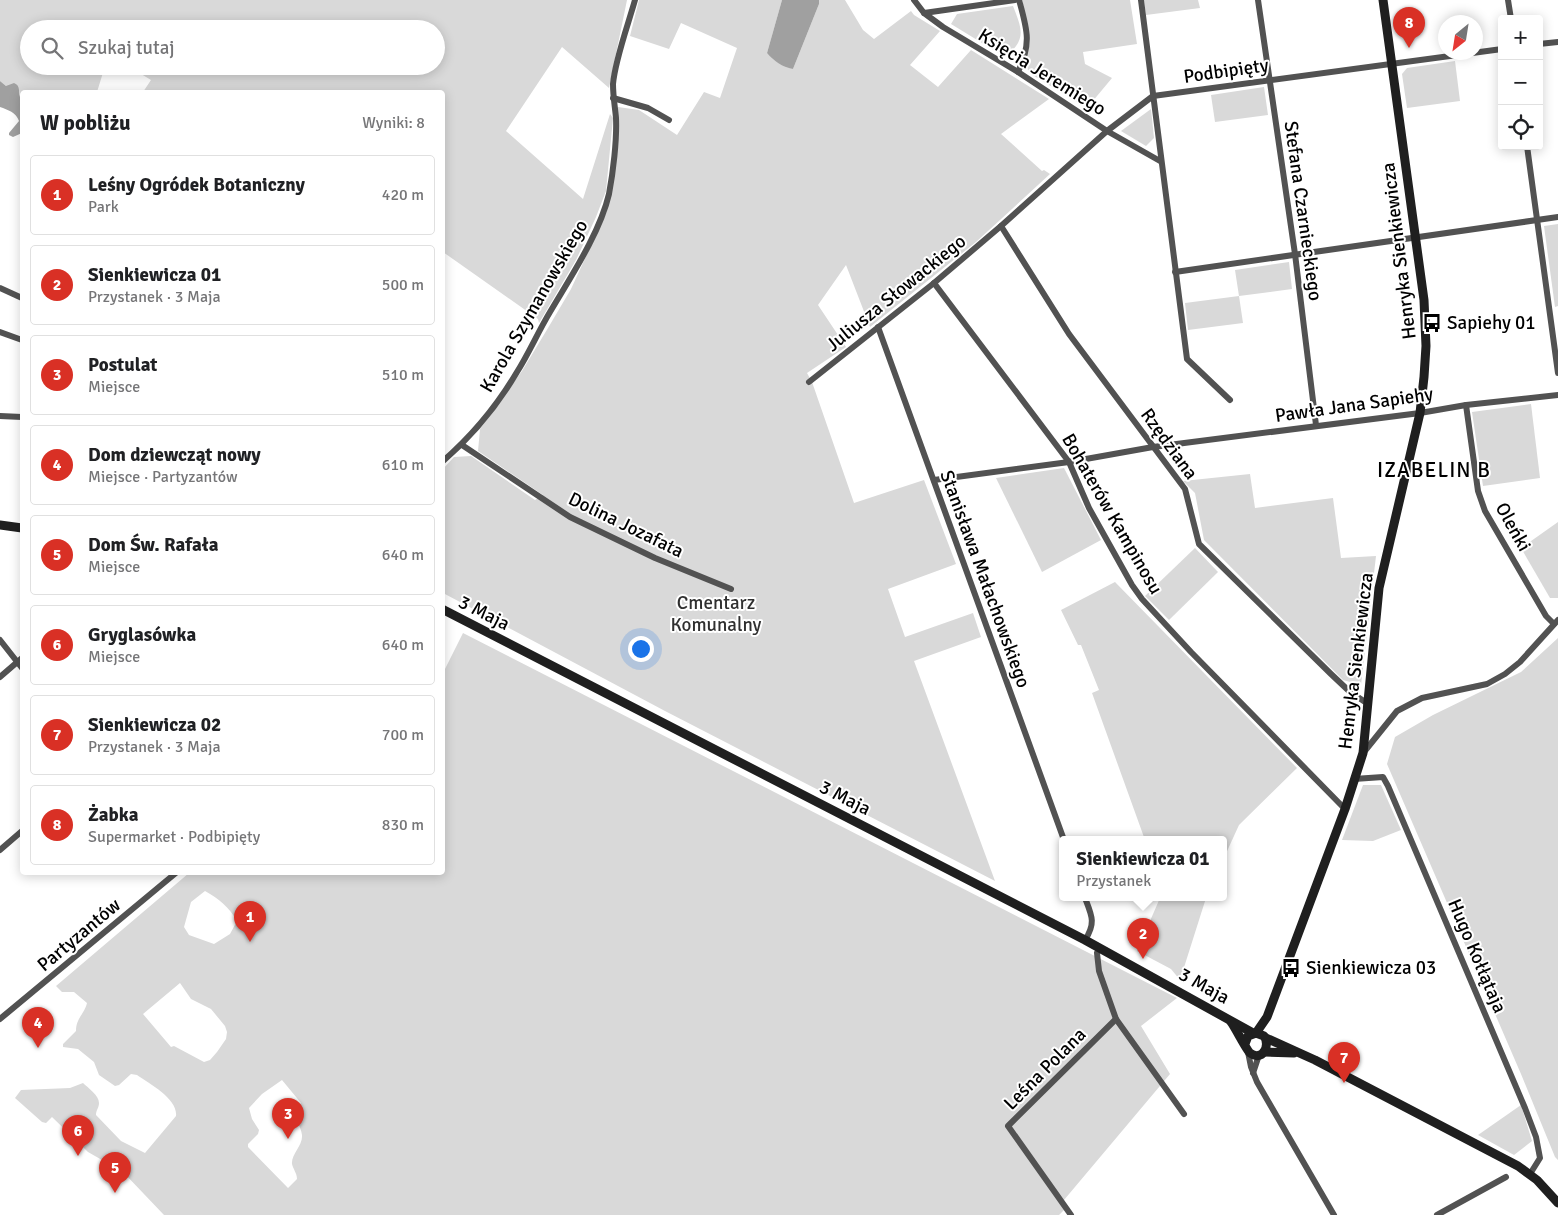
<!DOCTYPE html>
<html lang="pl">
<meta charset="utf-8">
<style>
body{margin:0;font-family:Signika,sans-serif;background:#f6f6f6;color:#202124}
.controls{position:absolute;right:15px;top:15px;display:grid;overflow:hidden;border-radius:5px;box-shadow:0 2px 12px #0003}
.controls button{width:45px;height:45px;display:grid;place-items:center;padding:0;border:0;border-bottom:1px solid #e0e0e0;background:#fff;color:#202124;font:25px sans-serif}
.compass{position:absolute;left:1438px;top:15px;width:45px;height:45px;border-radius:50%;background:#fff;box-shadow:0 2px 12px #0003;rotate:210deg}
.you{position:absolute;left:640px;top:648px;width:18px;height:18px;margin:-12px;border:4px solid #fff;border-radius:50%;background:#1a73e8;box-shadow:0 0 0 8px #1a73e833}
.badge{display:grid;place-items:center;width:32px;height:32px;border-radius:50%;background:#d93025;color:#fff;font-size:16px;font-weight:700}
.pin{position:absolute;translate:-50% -41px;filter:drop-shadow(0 1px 2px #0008)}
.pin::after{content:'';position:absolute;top:26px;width:18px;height:15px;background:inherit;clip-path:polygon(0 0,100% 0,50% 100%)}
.popup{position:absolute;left:1059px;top:836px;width:168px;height:65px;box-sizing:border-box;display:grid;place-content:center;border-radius:5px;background:#fff;filter:drop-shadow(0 1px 4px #0005);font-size:16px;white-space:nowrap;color:#757577}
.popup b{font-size:19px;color:#202124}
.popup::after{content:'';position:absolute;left:50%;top:100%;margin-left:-10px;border:10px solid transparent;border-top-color:#fff}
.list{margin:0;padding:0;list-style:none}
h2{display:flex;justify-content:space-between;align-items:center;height:65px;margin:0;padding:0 20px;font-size:21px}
h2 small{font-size:16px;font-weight:400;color:#757577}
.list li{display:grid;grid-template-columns:32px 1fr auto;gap:15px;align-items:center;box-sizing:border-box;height:80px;margin:0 10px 10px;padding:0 10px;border:1px solid #e0e0e0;border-radius:5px}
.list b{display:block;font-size:19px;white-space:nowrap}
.list p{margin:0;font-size:16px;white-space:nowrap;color:#757577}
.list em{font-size:16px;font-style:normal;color:#757577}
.icon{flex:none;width:28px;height:28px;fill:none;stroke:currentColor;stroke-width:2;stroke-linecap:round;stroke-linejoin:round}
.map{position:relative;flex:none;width:1558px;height:1215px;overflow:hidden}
.search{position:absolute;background:#fff;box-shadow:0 2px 12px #0003;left:20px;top:20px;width:425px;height:55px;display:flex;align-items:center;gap:12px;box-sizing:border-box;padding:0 18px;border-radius:28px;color:#757577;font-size:19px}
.panel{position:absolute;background:#fff;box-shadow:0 2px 12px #0003;left:20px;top:90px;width:425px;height:785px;border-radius:5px}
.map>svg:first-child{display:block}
.green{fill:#d9d9d9;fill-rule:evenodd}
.water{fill:#a0a0a0}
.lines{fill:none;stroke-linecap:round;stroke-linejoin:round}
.street{stroke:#525252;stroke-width:6}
.secondary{stroke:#1f1f1f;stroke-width:9}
.labels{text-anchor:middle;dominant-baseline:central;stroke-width:4;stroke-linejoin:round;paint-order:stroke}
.street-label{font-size:19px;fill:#000;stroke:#fff}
.poi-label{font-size:19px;fill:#000;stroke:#fff;text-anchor:start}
.park-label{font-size:19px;fill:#303030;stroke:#fff}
.quarter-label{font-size:21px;letter-spacing:1px;fill:#000;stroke:#fff}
</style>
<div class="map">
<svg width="1558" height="1215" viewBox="0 0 1558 1215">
<rect width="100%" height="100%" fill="#fff"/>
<g class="green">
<path d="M0 0H627L609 88 562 47 506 131 583 199 610 114 613 118 606 191 596 217 576 260 539 323 538 319 443 252 442 92H143L151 80 128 66H436V29H29V66H105L97 92H22V99L20 97 19 90 6 86 0 81Z"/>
<path d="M639 0H782L767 53 793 69 819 4V0H845L863 30 874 39 911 11 914 15 940 31 910 65 938 87 971 50 1049 99 1001 134 1042 171 1044 170 1050 174 976 242 870 327 846 265 818 305 846 347 807 373 812 382 854 503 924 480 956 564 888 589 905 637 973 613 981 637 914 661 995 881 665 711 443 593 442 470 454 457 471 456 535 500 543 495 478 451 480 429 522 371 548 328 571 289 607 211 618 107 639 110 677 135 704 92 720 98 737 48 681 23 669 49 630 36Z"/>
<path d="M1022 0H1130L1137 44 1083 52 1085 64 1112 78 1087 108 1031 74 1024 64 1028 26Z"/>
<path d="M1144 0H1198L1200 8 1146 15Z"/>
<path d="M1013 6C1022 29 1027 40 1005 57L951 24 957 14Z"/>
<path d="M1455 61 1460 101 1407 108 1402 74 1407 68Z"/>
<path d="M1264 87 1268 115 1215 122 1211 95Z"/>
<path d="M1151 109 1154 138 1146 146 1121 131Z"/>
<path d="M1558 224V306L1555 307 1544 226Z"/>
<path d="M1289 262 1292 289 1239 296 1243 323 1188 330 1185 303 1239 296 1235 270Z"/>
<path d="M1531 404 1540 478 1483 486 1472 412Z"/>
<path d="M1064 468 1101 540 1042 572 996 478Z"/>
<path d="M1250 474 1255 508 1333 498 1341 558 1376 556 1361 685 1343 680 1204 540 1195 493 1183 481Z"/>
<path d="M1558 522V598H1550L1521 548Z"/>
<path d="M1195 548 1218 572 1169 620 1145 596Z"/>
<path d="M1115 582 1297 768 1239 825 1223 860V840H1145L1092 693 1099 690 1081 645H1078L1061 610Z"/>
<path d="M463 633 1177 998 1141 1026 1170 1074 1064 1200 1065 1209 1059 1215H164L123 1172 88 1152 52 1117 46 1123 42 1122 15 1098 21 1090 70 1088 83 1083C88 1088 99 1095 99 1103 99 1108 96 1110 96 1115L121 1141 145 1153 176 1116C178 1099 150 1084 137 1075L131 1074 119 1085 115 1086 99 1075 94 1062 78 1049 63 1047V1044L76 1031C76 1018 84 1015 87 1003L74 992H62L56 986 189 873 442 872 443 668 445 669ZM205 891C219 899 229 907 237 921L230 934 214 944 189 935 184 927 191 902ZM180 983 191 999 211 1009 225 1026 227 1032 226 1039 217 1052 210 1060 204 1062 174 1046 171 1047 143 1014ZM282 1080 301 1103C288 1117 300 1120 302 1135 303 1146 291 1154 292 1164 293 1169 297 1173 297 1179L288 1188 248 1147V1144L258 1134 259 1130 252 1119 249 1108 262 1094Z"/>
<path d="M1558 638V1160L1555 1157 1521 1074 1387 764 1395 737 1433 715 1521 672Z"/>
<path d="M1363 785H1381L1401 830 1373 841 1342 840Z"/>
<path d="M1160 898H1206L1180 980 1171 969 1137 951Z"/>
<path d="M1521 1105 1532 1141 1514 1155 1478 1135Z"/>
</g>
<g class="water">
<path d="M782 0H819V4L793 69C782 67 774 61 767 53Z"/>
<path d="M0 81 6 86 14 83C21 86 18 91 20 97L22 99V133L13 137 9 135V133L19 121C16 112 8 110 0 107Z"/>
</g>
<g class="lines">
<g class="street">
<path d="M914 0 924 13 943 27 1018 72 1107 131 1160 161"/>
<path d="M1141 0 1187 359 1230 400"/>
<path d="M1258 0 1295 254 1316 425"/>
<path d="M1508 0 1511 19"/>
<path d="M924 13 1015 0"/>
<path d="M1539 44 1558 42"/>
<path d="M1018 72C1032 43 1027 29 1019 0"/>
<path d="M613 98 648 108 669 120"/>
<path d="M1527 146 1558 373"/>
<path d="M1001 226 1069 334 1185 489 1199 544 1331 674 1349 691 1368 704"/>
<path d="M1175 272 1558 217"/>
<path d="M934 283 1069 462 1089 508 1132 585 1142 599 1191 652 1345 809"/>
<path d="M0 288 22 298"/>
<path d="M878 327 1064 840"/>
<path d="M0 332 22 340"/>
<path d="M809 382 934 283 1001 226 1107 131 1153 96 1502 49"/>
<path d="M1466 405 1478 491 1485 511 1546 616 1554 624"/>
<path d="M0 416 22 417"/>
<path d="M462 445 570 517 655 558 731 589"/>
<path d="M442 462C472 436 497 406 517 372 529 353 538 332 550 312 570 278 600 233 609 194 613 173 617 140 616 118 615 107 613 96 613 84 615 60 628 25 635 0"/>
<path d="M934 480 1069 462 1153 447 1420 413 1466 405 1558 395"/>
<path d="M0 640 22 668"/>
<path d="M0 677 22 658"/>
<path d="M1364 752 1397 711 1422 698 1487 684 1505 674 1520 662 1558 620"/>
<path d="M1354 779 1383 777 1388 786 1525 1108 1536 1137 1540 1158 1530 1174"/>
<path d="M0 850 22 831"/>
<path d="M1085 940C1096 923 1092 916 1085 898"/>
<path d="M1097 953 1099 971 1116 1019 1184 1114"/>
<path d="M0 1019 177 872"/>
<path d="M1248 1052 1251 1067 1257 1082 1334 1215"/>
<path d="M1253 1073 1259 1055"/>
<path d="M1071 1215 1008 1126 1116 1019"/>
<path d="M1437 1215 1506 1177"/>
</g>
<g class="secondary">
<path d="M0 525 22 528"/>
<path d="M442 609 1085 940 1253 1033"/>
<path d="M1231 1022C1235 1027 1247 1051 1250 1053 1262 1062 1271 1046 1264 1036L1256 1033 1248 1036 1245 1044"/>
<path d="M1256 1033 1267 1017 1345 809 1363 753 1379 588 1420 413 1424 377 1426 346 1424 300 1383 0"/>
<path d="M1266 1038 1315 1060 1518 1166 1537 1180 1558 1203"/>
<path d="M1264 1052 1294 1053"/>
</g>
</g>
<defs>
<g id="bus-bare" transform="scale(1.5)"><path d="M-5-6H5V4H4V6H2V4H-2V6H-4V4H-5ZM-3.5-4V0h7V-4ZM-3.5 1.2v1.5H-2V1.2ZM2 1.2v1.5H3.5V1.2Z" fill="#000" stroke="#fff" stroke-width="2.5" paint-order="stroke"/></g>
</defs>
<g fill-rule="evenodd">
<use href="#bus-bare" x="1432" y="323"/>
<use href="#bus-bare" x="1291" y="968"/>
</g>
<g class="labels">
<g class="street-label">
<text transform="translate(1226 71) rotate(-8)">Podbipięty</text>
<text transform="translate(1042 72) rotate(32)">Księcia Jeremiego</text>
<text transform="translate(1303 211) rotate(82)">Stefana Czarnieckiego</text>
<text transform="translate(1399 251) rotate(-97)">Henryka Sienkiewicza</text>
<text transform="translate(896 293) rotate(-39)">Juliusza Słowackiego</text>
<text transform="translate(534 306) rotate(-60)">Karola Szymanowskiego</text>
<text transform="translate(1354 405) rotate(-8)">Pawła Jana Sapiehy</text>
<text transform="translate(1169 444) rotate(54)">Rzędziana</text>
<text transform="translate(1112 514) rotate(60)">Bohaterów Kampinosu</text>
<text transform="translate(626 525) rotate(26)">Dolina Jozafata</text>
<text transform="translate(1513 527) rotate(61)">Oleńki</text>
<text transform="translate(985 579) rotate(70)">Stanisława Małachowskiego</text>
<text transform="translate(484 613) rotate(27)">3 Maja</text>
<text transform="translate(1356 661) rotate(-83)">Henryka Sienkiewicza</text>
<text transform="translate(845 798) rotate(27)">3 Maja</text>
<text transform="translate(79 935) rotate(-40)">Partyzantów</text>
<text transform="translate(1477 956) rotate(67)">Hugo Kołłątaja</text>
<text transform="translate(1204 986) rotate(29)">3 Maja</text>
<text transform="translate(1045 1069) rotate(-45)">Leśna Polana</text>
</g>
<g class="poi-label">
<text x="1447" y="323">Sapiehy 01</text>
<text x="1306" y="968">Sienkiewicza 03</text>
</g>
<g class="park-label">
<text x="716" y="603">Cmentarz<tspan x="716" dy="22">Komunalny</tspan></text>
</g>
<g class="quarter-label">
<text x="1434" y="470">IZABELIN B</text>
</g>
</g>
</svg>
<div class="controls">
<button>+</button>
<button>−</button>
<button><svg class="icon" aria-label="locate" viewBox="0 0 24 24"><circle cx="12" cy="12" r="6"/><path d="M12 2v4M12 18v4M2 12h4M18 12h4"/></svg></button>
</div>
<svg class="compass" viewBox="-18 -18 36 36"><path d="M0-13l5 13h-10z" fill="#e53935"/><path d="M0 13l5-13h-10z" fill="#757577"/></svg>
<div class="you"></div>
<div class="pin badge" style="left:250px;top:942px">1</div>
<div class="pin badge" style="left:1143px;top:959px">2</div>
<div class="popup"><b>Sienkiewicza 01</b>Przystanek</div>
<div class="pin badge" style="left:288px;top:1139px">3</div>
<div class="pin badge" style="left:38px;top:1048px">4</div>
<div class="pin badge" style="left:115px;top:1193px">5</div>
<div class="pin badge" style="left:78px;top:1156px">6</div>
<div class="pin badge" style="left:1344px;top:1083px">7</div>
<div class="pin badge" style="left:1409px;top:48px">8</div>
<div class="search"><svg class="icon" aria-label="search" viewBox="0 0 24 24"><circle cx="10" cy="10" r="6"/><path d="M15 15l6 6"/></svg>Szukaj tutaj</div>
<section class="panel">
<h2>W pobliżu<small>Wyniki: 8</small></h2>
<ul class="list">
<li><span class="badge">1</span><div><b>Leśny Ogródek Botaniczny</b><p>Park</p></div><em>420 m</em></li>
<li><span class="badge">2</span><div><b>Sienkiewicza 01</b><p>Przystanek · 3 Maja</p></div><em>500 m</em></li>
<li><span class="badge">3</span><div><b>Postulat</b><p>Miejsce</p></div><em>510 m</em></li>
<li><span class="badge">4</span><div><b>Dom dziewcząt nowy</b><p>Miejsce · Partyzantów</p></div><em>610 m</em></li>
<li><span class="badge">5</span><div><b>Dom Św. Rafała</b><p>Miejsce</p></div><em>640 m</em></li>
<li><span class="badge">6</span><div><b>Gryglasówka</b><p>Miejsce</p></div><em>640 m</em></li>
<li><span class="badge">7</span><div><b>Sienkiewicza 02</b><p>Przystanek · 3 Maja</p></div><em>700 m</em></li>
<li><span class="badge">8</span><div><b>Żabka</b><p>Supermarket · Podbipięty</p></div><em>830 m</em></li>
</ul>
</section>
</div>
